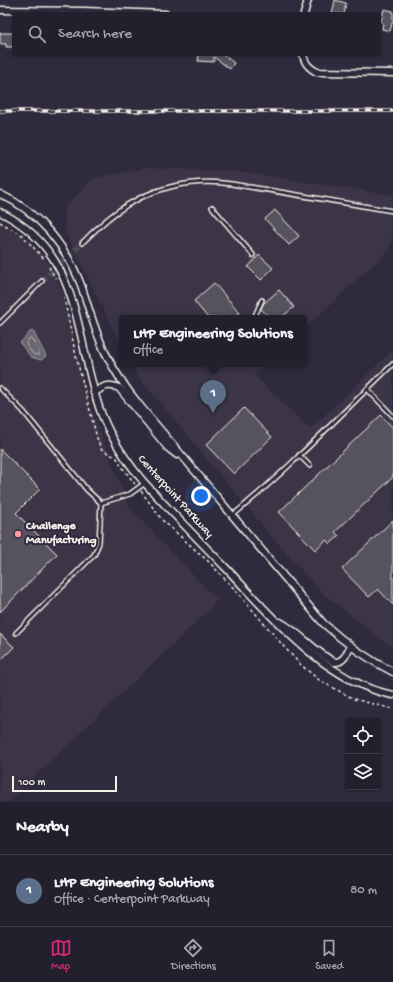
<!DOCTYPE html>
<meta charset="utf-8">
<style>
body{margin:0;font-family:"Gochi Hand",sans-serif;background:#2b2836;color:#f1f3f6}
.controls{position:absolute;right:12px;bottom:12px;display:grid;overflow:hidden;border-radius:4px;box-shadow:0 1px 3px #0004}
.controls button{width:36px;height:36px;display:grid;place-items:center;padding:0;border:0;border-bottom:1px solid #403e4a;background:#23202e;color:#f1f3f6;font:20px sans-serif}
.scale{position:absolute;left:12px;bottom:10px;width:105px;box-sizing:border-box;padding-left:4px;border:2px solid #f4f1e8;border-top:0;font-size:11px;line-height:14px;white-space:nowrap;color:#f4f1e8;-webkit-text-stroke:3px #2f2a3d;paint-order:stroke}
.you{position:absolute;left:201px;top:496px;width:14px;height:14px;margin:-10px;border:3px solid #fff;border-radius:50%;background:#1a73e8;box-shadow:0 0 0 6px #1a73e833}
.badge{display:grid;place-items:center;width:26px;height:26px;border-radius:50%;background:#db2777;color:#fff;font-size:13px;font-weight:700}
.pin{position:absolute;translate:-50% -33px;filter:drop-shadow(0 1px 2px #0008)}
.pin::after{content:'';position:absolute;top:21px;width:14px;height:12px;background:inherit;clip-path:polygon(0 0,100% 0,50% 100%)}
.popup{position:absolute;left:119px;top:315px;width:188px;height:52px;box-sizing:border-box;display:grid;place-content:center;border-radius:4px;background:#23202e;filter:drop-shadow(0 1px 3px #0005);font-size:13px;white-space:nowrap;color:#a3a3aa}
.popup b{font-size:15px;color:#f1f3f6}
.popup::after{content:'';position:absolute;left:50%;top:100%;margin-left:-8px;border:8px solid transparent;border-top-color:#23202e}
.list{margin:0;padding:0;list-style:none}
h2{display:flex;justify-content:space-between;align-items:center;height:52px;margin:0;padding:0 16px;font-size:17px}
h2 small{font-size:13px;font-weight:400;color:#a3a3aa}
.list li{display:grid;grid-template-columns:26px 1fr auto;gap:12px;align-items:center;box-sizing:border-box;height:72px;padding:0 16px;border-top:1px solid #403e4a}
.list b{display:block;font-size:15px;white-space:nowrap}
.list p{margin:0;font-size:13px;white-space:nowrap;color:#a3a3aa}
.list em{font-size:13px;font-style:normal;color:#a3a3aa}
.icon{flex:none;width:22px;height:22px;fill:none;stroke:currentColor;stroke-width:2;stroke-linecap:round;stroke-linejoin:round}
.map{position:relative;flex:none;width:393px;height:802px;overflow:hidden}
.search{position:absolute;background:#23202e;box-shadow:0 1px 3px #0004;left:12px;right:12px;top:12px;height:44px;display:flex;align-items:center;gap:10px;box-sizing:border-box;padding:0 14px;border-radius:4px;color:#a3a3aa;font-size:15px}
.sheet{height:124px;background:#23202e}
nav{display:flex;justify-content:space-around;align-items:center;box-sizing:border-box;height:56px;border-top:1px solid #403e4a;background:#23202e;font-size:11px;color:#a3a3aa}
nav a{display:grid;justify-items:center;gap:2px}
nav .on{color:#db2777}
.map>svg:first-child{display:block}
.built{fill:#3b3647}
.water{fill:#6a6670;stroke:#a19ea0}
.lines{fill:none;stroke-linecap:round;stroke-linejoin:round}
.shore{stroke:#bdb9b8;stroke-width:1}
.building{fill:#56525f;stroke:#f4f1e8}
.minor-tunnel{stroke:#4d4857;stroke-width:6;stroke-dasharray:6 3;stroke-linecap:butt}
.service-casing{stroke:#f4f1e8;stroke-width:6}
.minor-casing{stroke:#f4f1e8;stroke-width:9}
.path{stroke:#f4f1e8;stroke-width:1.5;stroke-dasharray:3 3;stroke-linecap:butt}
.service{stroke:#2f2a3d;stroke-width:3}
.minor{stroke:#2f2a3d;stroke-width:6}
.rail-casing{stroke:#f4f1e8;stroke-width:3.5}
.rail{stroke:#2f2a3d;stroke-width:2;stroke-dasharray:6;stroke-linecap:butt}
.poi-dot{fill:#ff9aa2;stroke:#2f2a3d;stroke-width:1.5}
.labels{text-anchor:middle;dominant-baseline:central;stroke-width:4;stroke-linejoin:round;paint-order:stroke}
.street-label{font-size:12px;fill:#f4f1e8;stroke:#2f2a3d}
.poi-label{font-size:12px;font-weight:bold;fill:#f4f1e8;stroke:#2f2a3d;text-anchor:start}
</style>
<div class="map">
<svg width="393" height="802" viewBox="0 0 393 802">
<rect width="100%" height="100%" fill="#2f2a3d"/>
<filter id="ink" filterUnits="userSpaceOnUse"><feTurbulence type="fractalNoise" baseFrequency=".025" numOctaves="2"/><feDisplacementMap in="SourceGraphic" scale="8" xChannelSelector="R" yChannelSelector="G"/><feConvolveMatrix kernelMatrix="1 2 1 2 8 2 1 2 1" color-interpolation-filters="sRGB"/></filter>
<g filter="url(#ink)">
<g class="built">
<path d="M147 168 232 171 393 195V232L390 249 304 329V318H122V347L65 232V207L94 178Z"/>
<path d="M0 222 22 235 46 260 62 290 88 400 129 507 217 600 208 611 8 802H0Z"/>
<path d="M393 350V645L387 644 321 592 274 539 135 373 131 364H266L254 375 310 429Z"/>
</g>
<path class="water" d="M33 331 46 356 41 360 31 357 20 343 30 332Z"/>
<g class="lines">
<path class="shore" d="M30 338 32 339 39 352V355L33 354 26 344Z"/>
</g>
<g class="building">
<path d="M335 0 346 3 344 14H332Z"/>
<path d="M384 9 393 11V20L390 31 382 29 383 23 381 22Z"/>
<path d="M0 33H14L13 47H6V44H0Z"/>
<path d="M199 54H223L234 63 230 69 214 57V62L198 61Z"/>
<path d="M275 210 299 236 289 245 265 219Z"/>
<path d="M259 255 273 268 261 280 248 267Z"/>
<path d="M214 283 240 313 233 318H208L194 301Z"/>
<path d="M279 290 294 307 281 318H270L261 309 263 304Z"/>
<path d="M244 408 272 437 234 474 206 445Z"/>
<path d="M381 415 393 428V477L335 532 339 536 330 544 326 540 315 550 279 512Z"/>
<path d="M0 449 40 489 16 513 57 554 0 612Z"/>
<path d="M393 520V605L378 589 369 597 342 569Z"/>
<path d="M0 634 14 647 0 661Z"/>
</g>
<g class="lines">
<path class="minor-tunnel" d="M42 281 82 243"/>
<g class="service-casing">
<g id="service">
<path d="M212 207 253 255"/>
<path d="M82 243C92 233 102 223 114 214 148 188 190 178 232 184L393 211"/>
<path d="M254 318 262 300"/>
<path d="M0 323 42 281"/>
<path d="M0 388 23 411 87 490 101 503 130 494 145 483"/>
<path d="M367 389 393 416"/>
<path d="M299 455 310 466"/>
<path d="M232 516C289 469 340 415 393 364"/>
<path d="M16 633 94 555 99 543 101 503"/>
</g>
</g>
<g class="minor-casing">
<g id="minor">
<path d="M0 10 84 11 166 14"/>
<path d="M304 14 308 0"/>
<path d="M303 54C304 63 309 68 317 72L393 73"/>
<path d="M0 194C39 212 66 246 81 285 89 308 95 332 106 354 115 373 128 391 141 407L323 623C345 643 367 659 393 672"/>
<path d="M0 212C82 252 74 333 99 407 108 434 124 458 142 480 169 510 198 539 226 568 267 611 308 662 364 686 373 690 383 693 393 695"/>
<path d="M94 393C103 387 108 383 119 388L168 448 177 455"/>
<path d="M280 622C300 633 314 651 334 662 343 663 347 654 350 646"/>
</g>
</g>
<g class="path">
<path d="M0 222 22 235 45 260"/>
<path d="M49 267 56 279"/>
<path d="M64 297 76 356 97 438 101 449 117 458 121 466 135 484"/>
<path d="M141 491 162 520 209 562 237 592 286 649 301 665 319 680 354 699 393 709"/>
</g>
<use href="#service" class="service"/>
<use href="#minor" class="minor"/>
<g class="rail-casing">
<path id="rail" d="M0 111H393"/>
</g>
<use href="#rail" class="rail"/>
</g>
</g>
<circle class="poi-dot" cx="18" cy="534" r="4"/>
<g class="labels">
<g class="street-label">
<text transform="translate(175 497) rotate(48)">Centerpoint Parkway</text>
</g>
<g class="poi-label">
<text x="26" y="527">Challenge<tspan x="26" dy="14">Manufacturing</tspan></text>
</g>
</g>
</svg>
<div class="controls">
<button><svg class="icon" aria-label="locate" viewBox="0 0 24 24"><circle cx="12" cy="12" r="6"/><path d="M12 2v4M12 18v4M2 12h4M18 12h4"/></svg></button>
<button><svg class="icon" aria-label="layers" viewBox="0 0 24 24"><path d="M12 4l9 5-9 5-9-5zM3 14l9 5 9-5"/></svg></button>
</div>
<div class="scale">100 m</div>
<div class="you"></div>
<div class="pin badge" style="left:213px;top:413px;background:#5c6f8a">1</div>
<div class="popup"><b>LHP Engineering Solutions</b>Office</div>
<div class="search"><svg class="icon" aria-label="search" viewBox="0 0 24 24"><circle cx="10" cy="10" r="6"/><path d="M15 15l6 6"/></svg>Search here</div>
</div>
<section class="sheet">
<h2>Nearby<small></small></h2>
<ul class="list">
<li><span class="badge" style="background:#5c6f8a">1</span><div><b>LHP Engineering Solutions</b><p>Office · Centerpoint Parkway</p></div><em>80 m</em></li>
</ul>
</section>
<nav>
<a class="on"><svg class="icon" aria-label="map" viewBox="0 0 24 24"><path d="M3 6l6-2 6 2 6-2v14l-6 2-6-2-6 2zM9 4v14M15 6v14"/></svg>Map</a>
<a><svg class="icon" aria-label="directions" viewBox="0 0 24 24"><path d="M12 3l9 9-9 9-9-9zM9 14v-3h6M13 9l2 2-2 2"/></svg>Directions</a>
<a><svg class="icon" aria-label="saved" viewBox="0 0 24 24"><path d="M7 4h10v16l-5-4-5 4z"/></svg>Saved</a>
</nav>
